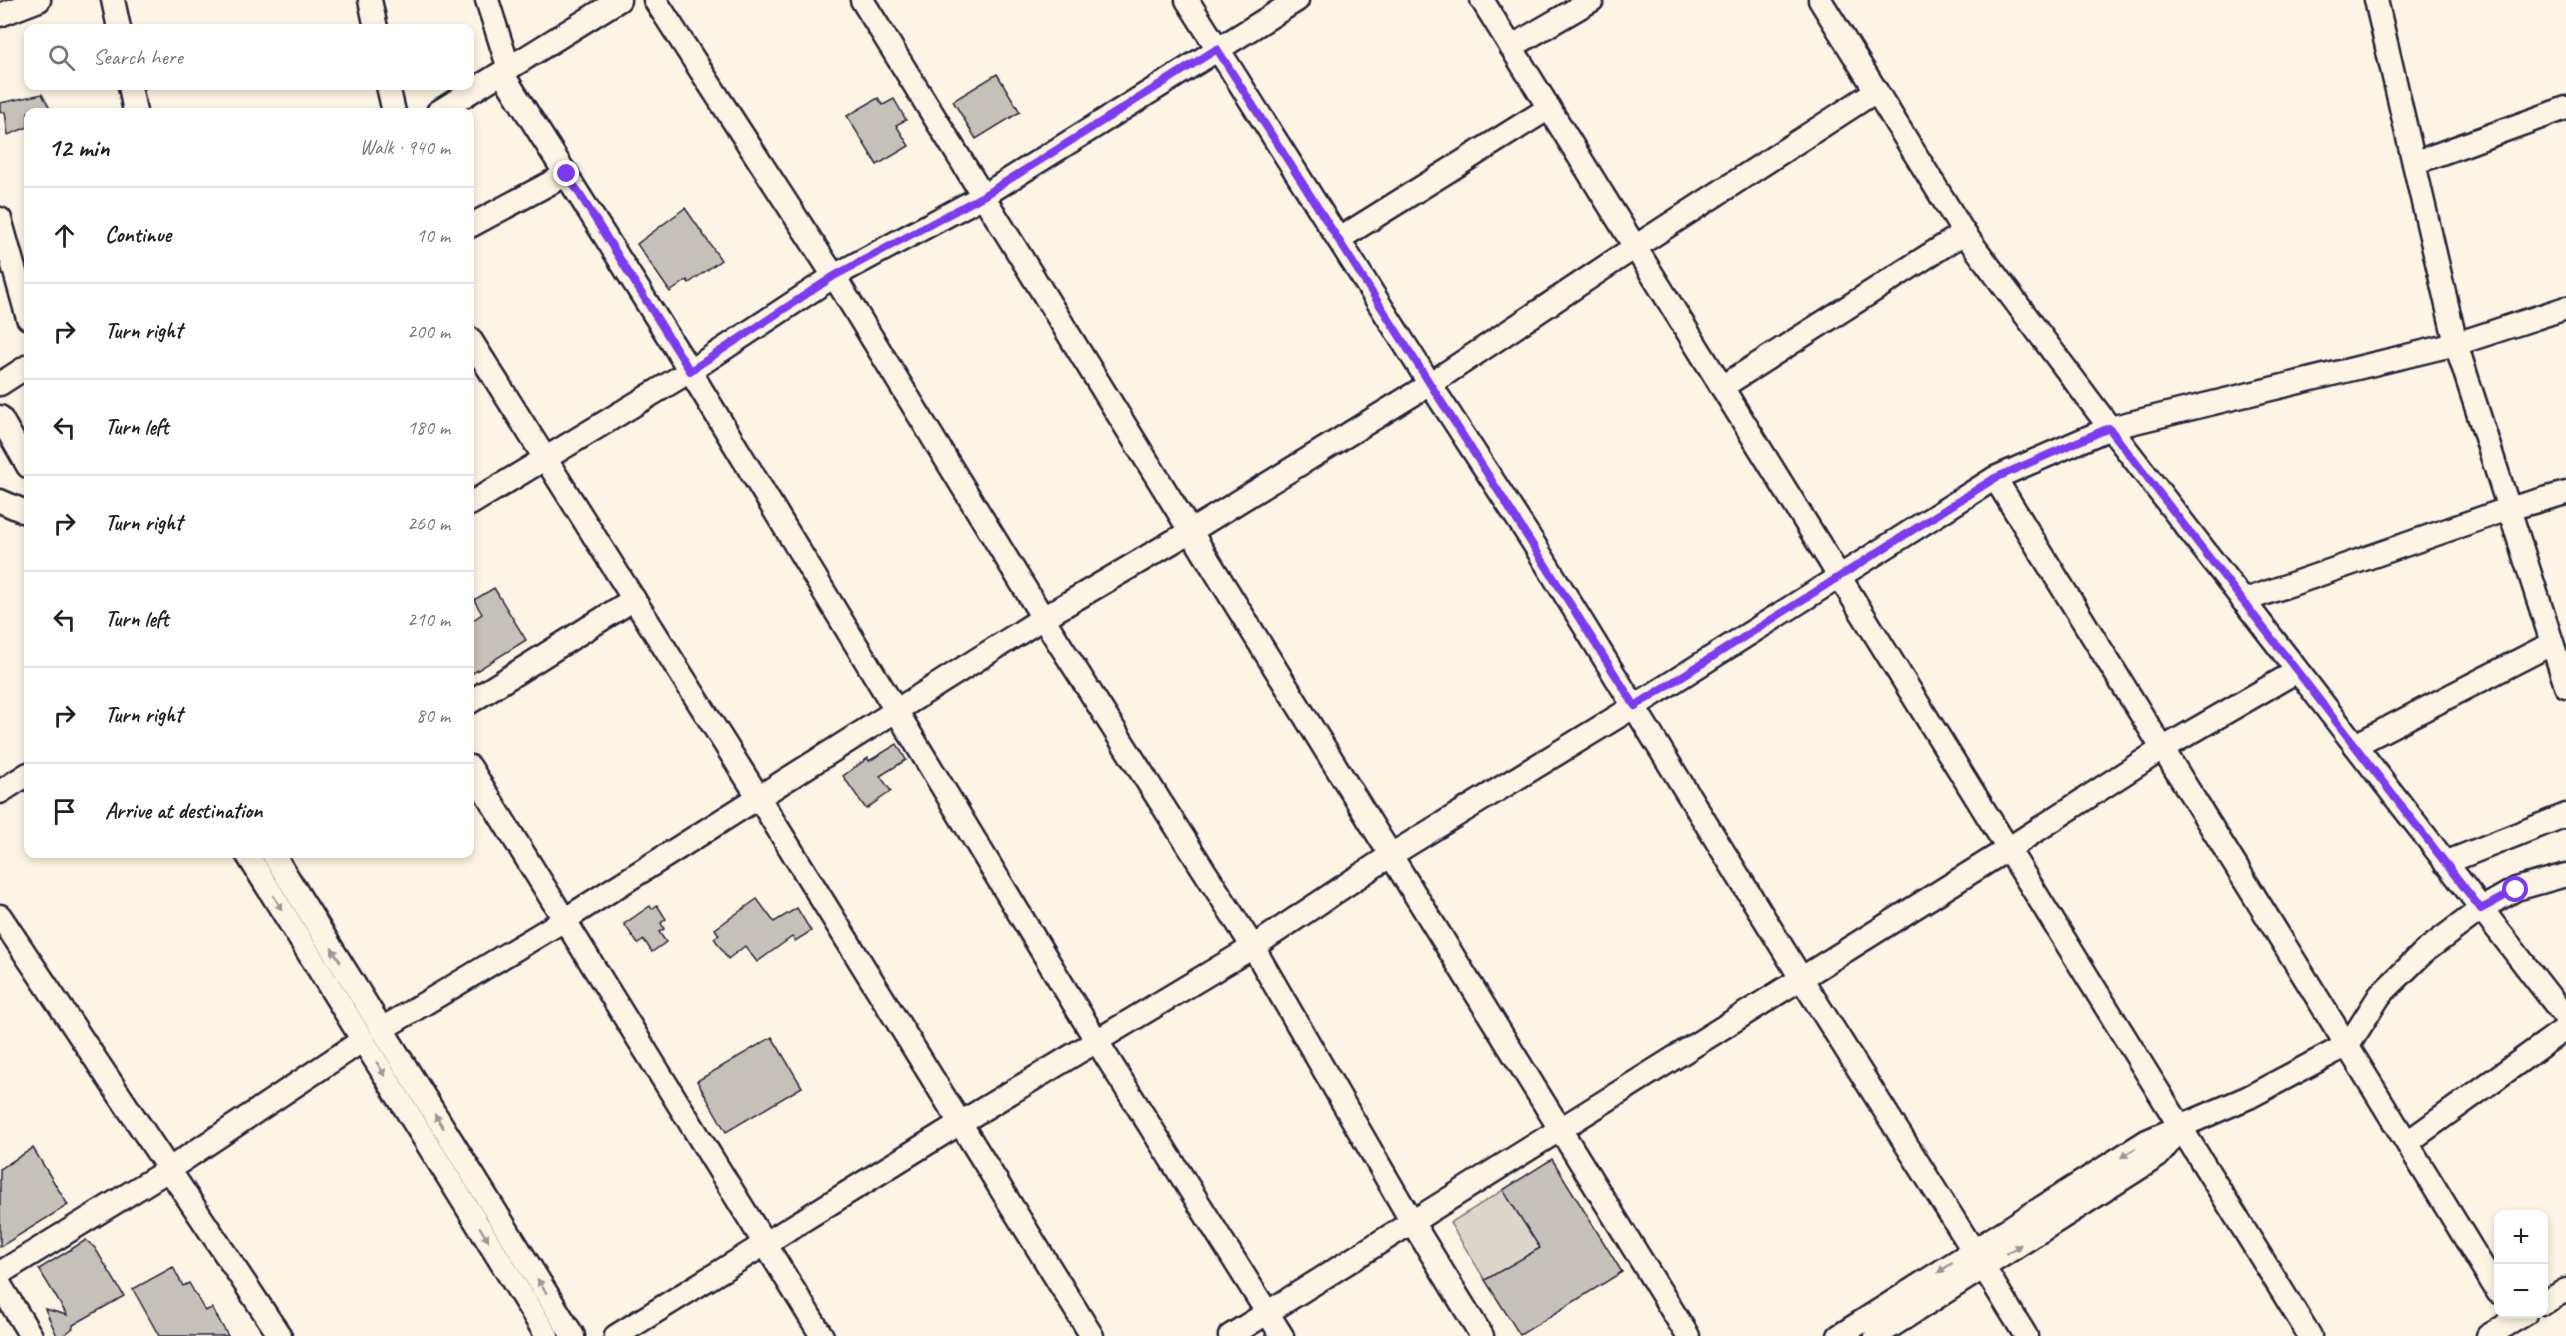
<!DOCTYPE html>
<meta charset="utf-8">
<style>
body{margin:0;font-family:Caveat,sans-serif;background:#f2f2f2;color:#222}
.controls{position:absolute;right:18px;bottom:18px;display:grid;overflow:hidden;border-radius:12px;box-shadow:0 3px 9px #0003}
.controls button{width:54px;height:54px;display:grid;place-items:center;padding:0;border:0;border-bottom:2px solid #e0e0e0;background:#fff;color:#222;font:30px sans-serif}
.stop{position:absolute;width:18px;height:18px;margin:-14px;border:4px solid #7c3aed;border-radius:50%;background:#fff}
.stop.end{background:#7c3aed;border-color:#fff;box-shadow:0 2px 6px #0008}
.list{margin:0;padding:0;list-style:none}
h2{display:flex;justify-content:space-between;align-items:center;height:78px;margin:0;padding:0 24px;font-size:26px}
h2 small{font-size:20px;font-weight:400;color:#767676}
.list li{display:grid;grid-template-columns:39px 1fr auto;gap:18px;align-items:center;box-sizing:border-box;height:96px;padding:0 24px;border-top:2px solid #e0e0e0}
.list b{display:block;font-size:22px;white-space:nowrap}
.list em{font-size:20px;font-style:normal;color:#767676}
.icon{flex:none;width:33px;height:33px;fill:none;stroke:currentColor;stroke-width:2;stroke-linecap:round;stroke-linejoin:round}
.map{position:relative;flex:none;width:2566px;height:1336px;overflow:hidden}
.search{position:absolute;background:#fff;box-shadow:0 3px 9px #0003;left:24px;top:24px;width:450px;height:66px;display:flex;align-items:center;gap:15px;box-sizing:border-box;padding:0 21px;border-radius:12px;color:#767676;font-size:22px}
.panel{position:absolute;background:#fff;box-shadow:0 3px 9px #0003;left:24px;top:108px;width:450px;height:750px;border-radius:12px}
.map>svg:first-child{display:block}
.green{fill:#dcd6cc;stroke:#7f7c84;stroke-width:1.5}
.building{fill:#c6c1bb;stroke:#22223b;stroke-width:1.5}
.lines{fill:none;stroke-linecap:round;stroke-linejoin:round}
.minor-casing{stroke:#22223b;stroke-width:27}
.minor{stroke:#fcf5e5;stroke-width:22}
.oneway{fill:#9a9698}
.route{stroke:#7c3aed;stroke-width:8}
</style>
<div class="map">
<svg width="2566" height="1336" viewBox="0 0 2566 1336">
<rect width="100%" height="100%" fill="#fcf5e5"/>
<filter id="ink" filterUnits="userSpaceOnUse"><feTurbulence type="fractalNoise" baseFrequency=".0167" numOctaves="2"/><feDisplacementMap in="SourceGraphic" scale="12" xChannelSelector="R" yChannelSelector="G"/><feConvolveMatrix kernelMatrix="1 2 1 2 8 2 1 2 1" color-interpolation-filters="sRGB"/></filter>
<g filter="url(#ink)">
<path class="green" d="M1503 1190 1540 1248 1485 1280 1450 1223Z"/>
<g class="building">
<path d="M997 74 1020 112 976 139 953 101Z"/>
<path d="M42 94 52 112H28V127L8 135 5 112H0V103Z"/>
<path d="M878 98 883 105 894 99 906 120 896 125 909 146 877 165 847 116Z"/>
<path d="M685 208 721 260 689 283 687 280 670 292 637 244Z"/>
<path d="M494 588 526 640 470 675V622L482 614 474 600Z"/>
<path d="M897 744 906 760 880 776 891 791 866 809 843 776 868 758 869 761Z"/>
<path d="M757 899 774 922 797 908 811 931 795 941 792 937 757 962 745 946 728 959 714 938 719 935 715 929Z"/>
<path d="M657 905 666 919 661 923 664 929 659 932 666 942 652 952 644 940 638 944 624 924 650 906 652 909Z"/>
<path d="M772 1037 802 1087 726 1132 697 1081Z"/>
<path d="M33 1148 68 1205 0 1247V1169Z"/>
<path d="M1552 1159 1622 1272 1520 1335 1485 1280 1540 1248 1503 1190Z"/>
<path d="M86 1240 95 1248 124 1296 73 1325V1328L63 1336H57L45 1309 67 1315 39 1269Z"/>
<path d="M173 1267 183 1286 189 1283 205 1311 212 1308 228 1336H159L133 1289Z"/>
</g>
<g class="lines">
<g class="minor-casing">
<g id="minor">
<path d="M113 0 119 28"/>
<path d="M370 0 376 28"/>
<path d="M487 0 509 69"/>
<path d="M655 0 834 276 1043 618 1253 947 1412 1222 1482 1336"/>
<path d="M862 0 1688 1336"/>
<path d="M1187 0 1430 384 1534 544 1801 978 1973 1250"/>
<path d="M1482 0 2310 1336"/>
<path d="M1820 0 1964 233 2110 428 2566 1018"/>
<path d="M2376 0 2456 344 2566 686"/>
<path d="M0 15 39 0"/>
<path d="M1511 47 1592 0"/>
<path d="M502 73 690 371 1096 1040 1282 1336"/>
<path d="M130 86 135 112"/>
<path d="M388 86 394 112"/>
<path d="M438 112 619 0"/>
<path d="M2414 163 2566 108"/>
<path d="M0 219 28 318"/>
<path d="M470 226 567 174"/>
<path d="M1339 239 1549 108"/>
<path d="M470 339 759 798 1092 1336"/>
<path d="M0 384 28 366"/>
<path d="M1722 387 1964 233"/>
<path d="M0 417 28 466"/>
<path d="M1995 478C2162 750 2333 1019 2498 1292"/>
<path d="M0 501 28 513"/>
<path d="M470 504 690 371 834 276 983 196 1297 0"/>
<path d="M2243 601 2508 509 2566 493"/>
<path d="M470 702 634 599"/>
<path d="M2355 745 2551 644"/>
<path d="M470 767 822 1336"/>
<path d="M0 792 28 774"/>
<path d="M247 854 547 1336"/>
<path d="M273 854 573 1336"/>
<path d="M2445 863 2566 815"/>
<path d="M0 916 280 1336"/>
<path d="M382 1029 564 920 1043 618 1191 531 1430 384 1635 247 1876 91"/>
<path d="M2408 1142 2566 1028"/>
<path d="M1984 1268 2026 1336"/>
<path d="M0 1273 168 1170 363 1040"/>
<path d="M0 1285 31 1336"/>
<path d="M2544 1303 2566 1290"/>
<path d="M616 1336 960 1123 1253 947 1391 855 1635 706 1995 478 2110 428 2456 344 2566 308"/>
<path d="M1230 1336 2008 849 2162 749 2297 671"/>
<path d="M1839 1336 2147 1141 2249 1097 2349 1044 2380 995 2424 952 2481 909 2516 889 2566 875"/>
<path d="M1876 1336 2158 1156 2180 1129"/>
<path d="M2488 1336 2525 1314"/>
</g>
</g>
<use href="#minor" class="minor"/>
</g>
<defs><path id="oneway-solid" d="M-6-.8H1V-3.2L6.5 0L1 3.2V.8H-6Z" transform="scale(1.5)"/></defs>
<g class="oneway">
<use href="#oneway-solid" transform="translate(278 903) rotate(58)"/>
<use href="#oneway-solid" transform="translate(336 955) rotate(-122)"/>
<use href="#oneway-solid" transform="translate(381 1069) rotate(58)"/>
<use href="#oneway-solid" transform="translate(439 1121) rotate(-122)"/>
<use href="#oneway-solid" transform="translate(2128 1153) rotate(148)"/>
<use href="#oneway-solid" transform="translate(484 1234) rotate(58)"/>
<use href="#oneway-solid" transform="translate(2014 1249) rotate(-33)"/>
<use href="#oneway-solid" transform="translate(1945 1268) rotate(147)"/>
<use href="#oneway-solid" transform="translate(542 1286) rotate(-122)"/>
</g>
</g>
<g class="lines" filter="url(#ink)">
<path class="route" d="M567 174 690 371 834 276 983 196 1217 49 1635 706 1995 478 2109 428 2481 909 2516 890"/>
</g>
</svg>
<div class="controls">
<button>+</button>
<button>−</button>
</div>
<div class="stop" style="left:2516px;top:890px"></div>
<div class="stop end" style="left:567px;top:174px"></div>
<div class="search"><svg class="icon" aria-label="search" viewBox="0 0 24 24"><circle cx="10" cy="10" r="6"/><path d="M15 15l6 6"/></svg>Search here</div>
<section class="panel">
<h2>12 min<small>Walk · 940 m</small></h2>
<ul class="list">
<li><svg class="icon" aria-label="ahead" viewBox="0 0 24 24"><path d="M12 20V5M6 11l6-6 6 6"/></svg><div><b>Continue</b></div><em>10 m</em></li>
<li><svg class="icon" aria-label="right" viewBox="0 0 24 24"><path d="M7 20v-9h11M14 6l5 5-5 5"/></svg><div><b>Turn right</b></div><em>200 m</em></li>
<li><svg class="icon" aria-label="left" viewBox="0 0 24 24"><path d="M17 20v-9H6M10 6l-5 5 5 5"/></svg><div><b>Turn left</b></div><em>180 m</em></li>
<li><svg class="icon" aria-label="right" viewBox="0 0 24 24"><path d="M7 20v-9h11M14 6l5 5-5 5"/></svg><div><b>Turn right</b></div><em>260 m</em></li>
<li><svg class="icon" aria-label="left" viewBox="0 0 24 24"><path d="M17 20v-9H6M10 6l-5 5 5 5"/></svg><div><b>Turn left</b></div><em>210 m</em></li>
<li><svg class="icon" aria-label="right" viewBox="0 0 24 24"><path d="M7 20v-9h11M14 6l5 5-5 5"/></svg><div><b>Turn right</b></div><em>80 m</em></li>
<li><svg class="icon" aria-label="arrive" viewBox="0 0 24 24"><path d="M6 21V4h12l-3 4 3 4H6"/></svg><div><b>Arrive at destination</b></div></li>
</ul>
</section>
</div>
